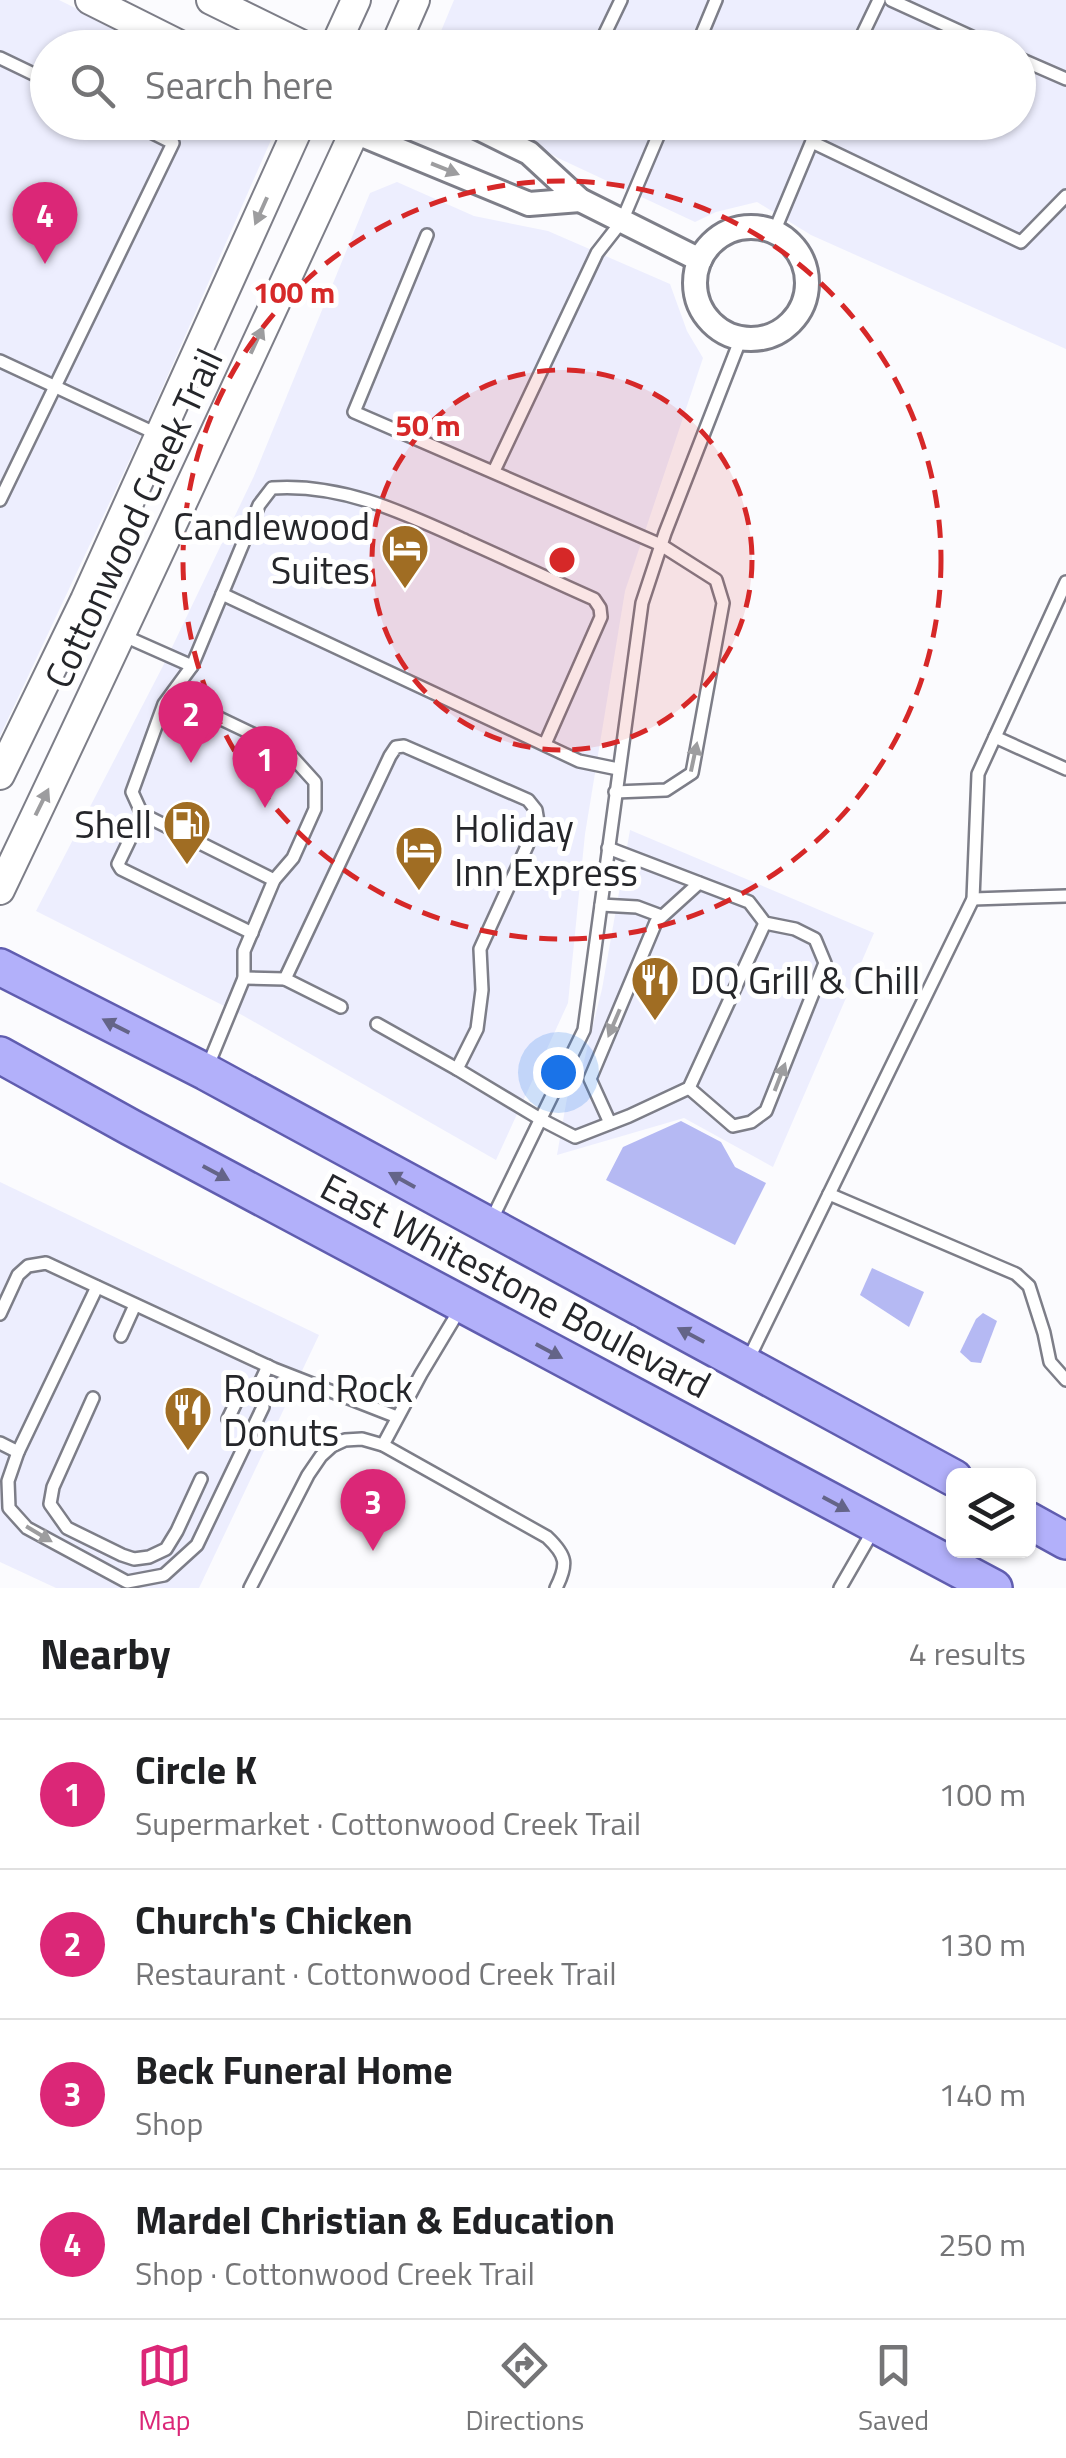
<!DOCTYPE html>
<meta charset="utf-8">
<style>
body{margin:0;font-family:"Titillium Web",sans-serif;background:#f2f2f2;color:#202124}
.controls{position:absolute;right:30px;bottom:30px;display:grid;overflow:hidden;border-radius:15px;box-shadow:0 2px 8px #0004}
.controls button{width:90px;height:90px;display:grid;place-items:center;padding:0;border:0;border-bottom:2px solid #e0e0e0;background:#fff;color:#202124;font:50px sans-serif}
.you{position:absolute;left:558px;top:1072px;width:35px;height:35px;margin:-25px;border:8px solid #fff;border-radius:50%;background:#1a73e8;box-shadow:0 0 0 15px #1a73e833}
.badge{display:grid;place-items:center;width:65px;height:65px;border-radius:50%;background:#db2777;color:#fff;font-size:32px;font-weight:700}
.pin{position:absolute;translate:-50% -82px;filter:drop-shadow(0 2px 5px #0008)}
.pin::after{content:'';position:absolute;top:52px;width:35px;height:30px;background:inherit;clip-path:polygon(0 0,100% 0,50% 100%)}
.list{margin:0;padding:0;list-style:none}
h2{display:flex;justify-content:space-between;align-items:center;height:130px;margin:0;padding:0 40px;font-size:42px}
h2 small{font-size:32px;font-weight:400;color:#757577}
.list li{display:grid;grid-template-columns:65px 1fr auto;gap:30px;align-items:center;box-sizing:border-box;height:150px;padding:0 40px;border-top:2px solid #e0e0e0}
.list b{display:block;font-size:38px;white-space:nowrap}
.list p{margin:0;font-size:32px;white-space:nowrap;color:#757577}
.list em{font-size:32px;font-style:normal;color:#757577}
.icon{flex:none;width:55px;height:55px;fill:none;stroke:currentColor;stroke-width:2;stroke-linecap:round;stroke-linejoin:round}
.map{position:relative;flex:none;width:1066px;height:1588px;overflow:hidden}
.search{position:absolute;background:#fff;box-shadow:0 2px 8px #0004;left:30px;right:30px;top:30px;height:110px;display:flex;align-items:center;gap:25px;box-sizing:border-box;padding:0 35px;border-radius:55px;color:#757577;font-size:38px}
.sheet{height:730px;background:#fff}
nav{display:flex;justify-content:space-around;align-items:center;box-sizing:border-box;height:140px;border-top:2px solid #e0e0e0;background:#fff;font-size:28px;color:#757577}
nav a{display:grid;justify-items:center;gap:5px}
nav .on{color:#db2777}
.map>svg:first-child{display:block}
.built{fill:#edeefe}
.water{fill:#b5b9f3}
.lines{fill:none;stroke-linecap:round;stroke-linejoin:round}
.service-casing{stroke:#7d7e88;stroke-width:16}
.minor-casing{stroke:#7d7e88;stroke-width:28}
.tertiary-casing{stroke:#7d7e88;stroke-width:32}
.primary-casing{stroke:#605daf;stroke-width:40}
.service{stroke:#fff;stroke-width:11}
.minor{stroke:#fff;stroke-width:22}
.tertiary{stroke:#fff;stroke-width:28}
.primary{stroke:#b2b0fa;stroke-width:35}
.oneway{fill:#9d9d9f}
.oneway2{fill:#646488}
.ring{fill:none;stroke:#d62828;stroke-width:5;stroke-dasharray:18 12}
.labels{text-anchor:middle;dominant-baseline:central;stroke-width:10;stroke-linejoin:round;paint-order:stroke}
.street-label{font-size:38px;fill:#25262a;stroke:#fff}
.poi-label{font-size:38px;fill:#25262a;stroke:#fff;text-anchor:start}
.centre{fill:#d62828;stroke:#fff;stroke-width:5}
.ring-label{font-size:30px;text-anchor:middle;font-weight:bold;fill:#d62828;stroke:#fff;stroke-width:10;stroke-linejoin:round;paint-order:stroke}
</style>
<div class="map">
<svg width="1066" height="1588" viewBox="0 0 1066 1588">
<rect width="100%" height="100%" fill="#fbfbfe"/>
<g class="built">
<path d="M0 0H59L154 47 48 48V122H269L275 131 146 425 0 736Z"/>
<path d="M454 0H1066V349L811 235 757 202 716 212 695 222 558 158 499 123 1018 122V48H434Z"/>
<path d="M397 182 474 216 548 231 670 284 687 331 703 358 625 591 585 834 568 1003 496 1160 242 1015 36 911 164 664 254 476 370 193Z"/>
<path d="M630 830 874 933 773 1167 684 1118 557 1155 567 1098 582 1069 602 989Z"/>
<path d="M0 1182 319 1335 199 1588H56L0 1562Z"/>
</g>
<g class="water">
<path d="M681 1121 721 1142 735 1167 766 1183 735 1245 606 1180 623 1147Z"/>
<path d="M872 1268 924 1292 909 1327 860 1295Z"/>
<path d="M983 1313 997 1321 981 1363 971 1362 960 1352 976 1319Z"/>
</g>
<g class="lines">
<g class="service-casing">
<g id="service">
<path d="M891 0 996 48"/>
<path d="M123 20 127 48"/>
<path d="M598 48 621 0"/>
<path d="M696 48 716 0"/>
<path d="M856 48 879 0"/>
<path d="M0 58 48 81"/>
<path d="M1018 58 1066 79"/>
<path d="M812 142 1021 242 1066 196"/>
<path d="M774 232 820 122"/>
<path d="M427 235 354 412 661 545 716 580 723 603 692 773 666 790 615 792"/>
<path d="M0 361 159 435"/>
<path d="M494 471 597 253 622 221 664 122"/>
<path d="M0 500 173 143 131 122"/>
<path d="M122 635 192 666 222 594"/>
<path d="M192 666 164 704 132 792 142 814 274 880"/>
<path d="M174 691 194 706 286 750 315 782V809L293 858 274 880 244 951V978L207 1068"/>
<path d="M995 737 1066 769"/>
<path d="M545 744 601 617 600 608 594 599C551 580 509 560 466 541 404 513 342 483 272 488L259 505 222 594 579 761 618 769"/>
<path d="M142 814 118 864 121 869 252 933"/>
<path d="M608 848 749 902 765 923 795 929 815 939 825 963 766 1111 751 1122 733 1126 689 1088"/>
<path d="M973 899 1066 896"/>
<path d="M601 905 637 907 661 916"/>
<path d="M244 978 285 979 390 756 396 747 404 746 528 800 536 810 538 822 480 949 482 990 477 1029 457 1069 542 1120 575 1137 629 1116 689 1088 765 923"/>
<path d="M285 979 341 1007"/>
<path d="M377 1024 457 1069"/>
<path d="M610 1123 590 1079 656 922 699 883"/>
<path d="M829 1194 1016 1274 1029 1286 1044 1333 1050 1362 1066 1380"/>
<path d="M490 1223 584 1030 642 603 665 533 741 338"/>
<path d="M97 1287 18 1452 8 1481 9 1508 27 1528 127 1582 164 1575 197 1545 263 1407 260 1383 268 1366"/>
<path d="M0 1314 18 1275 28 1266 46 1263 274 1369 397 1417"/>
<path d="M121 1336 135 1305"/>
<path d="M748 1360 973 899 978 774 1066 582"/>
<path d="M93 1398 53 1487 50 1504 67 1528 122 1555 134 1559 149 1557 166 1549 177 1531 201 1479"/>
<path d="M228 1419 239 1396 260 1383"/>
<path d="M0 1443 18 1452"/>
<path d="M383 1445 421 1374 460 1309"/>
<path d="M250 1588 308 1475 321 1456 332 1446 345 1440 362 1439 383 1445 547 1537C567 1556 568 1564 556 1588"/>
<path d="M840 1588 874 1529"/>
</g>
</g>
<g class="minor-casing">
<g id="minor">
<path d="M466 122 529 153 580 200 700 260"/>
<path d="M355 132 529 204 580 200"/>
<circle cx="751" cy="283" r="56"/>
</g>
</g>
<g class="tertiary-casing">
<g id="tertiary">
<path d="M90 0 186 48"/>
<path d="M211 0 309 48"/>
<path d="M334 48 356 0"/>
<path d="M394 48 415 0"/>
<path d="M0 775 85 600 301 122"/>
<path d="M0 890C122 635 240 379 359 122"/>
</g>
</g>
<g class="primary-casing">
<g id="primary">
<path d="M0 967 206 1072 954 1478"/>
<path d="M0 1055 130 1127 994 1588"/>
<path d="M1028 1520 1066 1541"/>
</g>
</g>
<use href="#service" class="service"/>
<use href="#minor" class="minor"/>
<use href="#tertiary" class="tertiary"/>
<use href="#primary" class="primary"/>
</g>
<defs><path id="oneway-solid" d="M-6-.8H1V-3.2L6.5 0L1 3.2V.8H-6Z" transform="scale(2.5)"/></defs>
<g class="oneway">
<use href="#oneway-solid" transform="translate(445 169) rotate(22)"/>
<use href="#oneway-solid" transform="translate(261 211) rotate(114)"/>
<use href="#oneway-solid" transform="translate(257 340) rotate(-65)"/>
<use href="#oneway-solid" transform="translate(694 757) rotate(-78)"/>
<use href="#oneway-solid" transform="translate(42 802) rotate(-64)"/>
<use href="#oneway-solid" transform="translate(614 1023) rotate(113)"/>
<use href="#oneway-solid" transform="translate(780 1077) rotate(-69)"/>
<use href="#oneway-solid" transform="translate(39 1534) rotate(31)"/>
</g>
<g class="oneway2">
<use href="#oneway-solid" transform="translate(116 1026) rotate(-153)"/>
<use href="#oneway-solid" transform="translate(216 1173) rotate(28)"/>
<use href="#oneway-solid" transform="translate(402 1180) rotate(-151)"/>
<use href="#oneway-solid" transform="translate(691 1335) rotate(-152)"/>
<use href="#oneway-solid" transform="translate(549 1351) rotate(28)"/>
<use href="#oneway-solid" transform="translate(836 1504) rotate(28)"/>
</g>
<circle cx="562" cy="560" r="190" fill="#d62828" fill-opacity=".12"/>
<g class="ring">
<circle cx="562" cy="560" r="190"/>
<circle cx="562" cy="560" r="379"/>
</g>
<defs>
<g id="hotel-pin" transform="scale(2.5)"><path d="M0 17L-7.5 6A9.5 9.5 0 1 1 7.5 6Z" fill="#a06d23" stroke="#fff"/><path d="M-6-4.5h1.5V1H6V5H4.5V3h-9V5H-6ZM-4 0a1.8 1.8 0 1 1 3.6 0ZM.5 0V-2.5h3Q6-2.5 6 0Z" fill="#fff"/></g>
<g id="fuel-pin" transform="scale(2.5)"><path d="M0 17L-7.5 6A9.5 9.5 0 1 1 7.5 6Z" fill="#a06d23" stroke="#fff"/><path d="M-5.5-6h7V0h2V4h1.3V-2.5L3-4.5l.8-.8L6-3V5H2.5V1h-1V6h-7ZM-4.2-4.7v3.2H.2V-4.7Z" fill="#fff"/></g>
<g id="restaurant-pin" transform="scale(2.5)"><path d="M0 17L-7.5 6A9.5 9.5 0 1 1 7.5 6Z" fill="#a06d23" stroke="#fff"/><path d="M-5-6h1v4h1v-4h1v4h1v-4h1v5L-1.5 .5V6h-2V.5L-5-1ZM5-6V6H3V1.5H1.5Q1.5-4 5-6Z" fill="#fff"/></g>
</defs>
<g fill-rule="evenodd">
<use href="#hotel-pin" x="405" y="548"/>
<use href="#fuel-pin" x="187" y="824"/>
<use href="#hotel-pin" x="419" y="850"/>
<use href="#restaurant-pin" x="655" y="980"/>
<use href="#restaurant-pin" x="188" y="1410"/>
</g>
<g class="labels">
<g class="street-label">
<text transform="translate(133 518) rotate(-65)">Cottonwood Creek Trail</text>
<text transform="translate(516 1285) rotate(28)">East Whitestone Boulevard</text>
</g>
<g class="poi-label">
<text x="370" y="526" text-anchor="end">Candlewood<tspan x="370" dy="44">Suites</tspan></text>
<text x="152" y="824" text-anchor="end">Shell</text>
<text x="454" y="828">Holiday<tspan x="454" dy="44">Inn Express</tspan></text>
<text x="690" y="980">DQ Grill &amp; Chill</text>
<text x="223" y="1388">Round Rock<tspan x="223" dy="44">Donuts</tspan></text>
</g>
</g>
<circle cx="562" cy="560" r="15" class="centre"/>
<g class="ring-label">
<text x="294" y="303">100 m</text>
<text x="428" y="436">50 m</text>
</g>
</svg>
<div class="controls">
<button><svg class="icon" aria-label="layers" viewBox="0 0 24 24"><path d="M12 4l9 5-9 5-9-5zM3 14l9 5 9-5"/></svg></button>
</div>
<div class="you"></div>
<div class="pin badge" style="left:265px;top:808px">1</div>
<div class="pin badge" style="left:191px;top:763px">2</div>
<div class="pin badge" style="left:373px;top:1551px">3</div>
<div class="pin badge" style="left:45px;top:264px">4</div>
<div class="search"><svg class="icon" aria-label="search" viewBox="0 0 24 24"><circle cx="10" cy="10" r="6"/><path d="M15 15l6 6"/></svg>Search here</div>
</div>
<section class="sheet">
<h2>Nearby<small>4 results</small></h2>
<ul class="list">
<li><span class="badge">1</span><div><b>Circle K</b><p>Supermarket · Cottonwood Creek Trail</p></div><em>100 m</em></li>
<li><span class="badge">2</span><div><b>Church's Chicken</b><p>Restaurant · Cottonwood Creek Trail</p></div><em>130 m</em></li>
<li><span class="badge">3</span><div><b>Beck Funeral Home</b><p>Shop</p></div><em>140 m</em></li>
<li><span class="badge">4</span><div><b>Mardel Christian &amp; Education</b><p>Shop · Cottonwood Creek Trail</p></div><em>250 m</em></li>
</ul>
</section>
<nav>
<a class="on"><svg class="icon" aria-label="map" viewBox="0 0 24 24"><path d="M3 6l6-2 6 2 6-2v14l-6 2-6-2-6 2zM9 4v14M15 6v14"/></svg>Map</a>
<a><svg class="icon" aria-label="directions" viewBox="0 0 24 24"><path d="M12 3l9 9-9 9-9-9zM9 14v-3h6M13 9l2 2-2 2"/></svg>Directions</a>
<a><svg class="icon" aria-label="saved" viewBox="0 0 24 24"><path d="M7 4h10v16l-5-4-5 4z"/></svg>Saved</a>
</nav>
